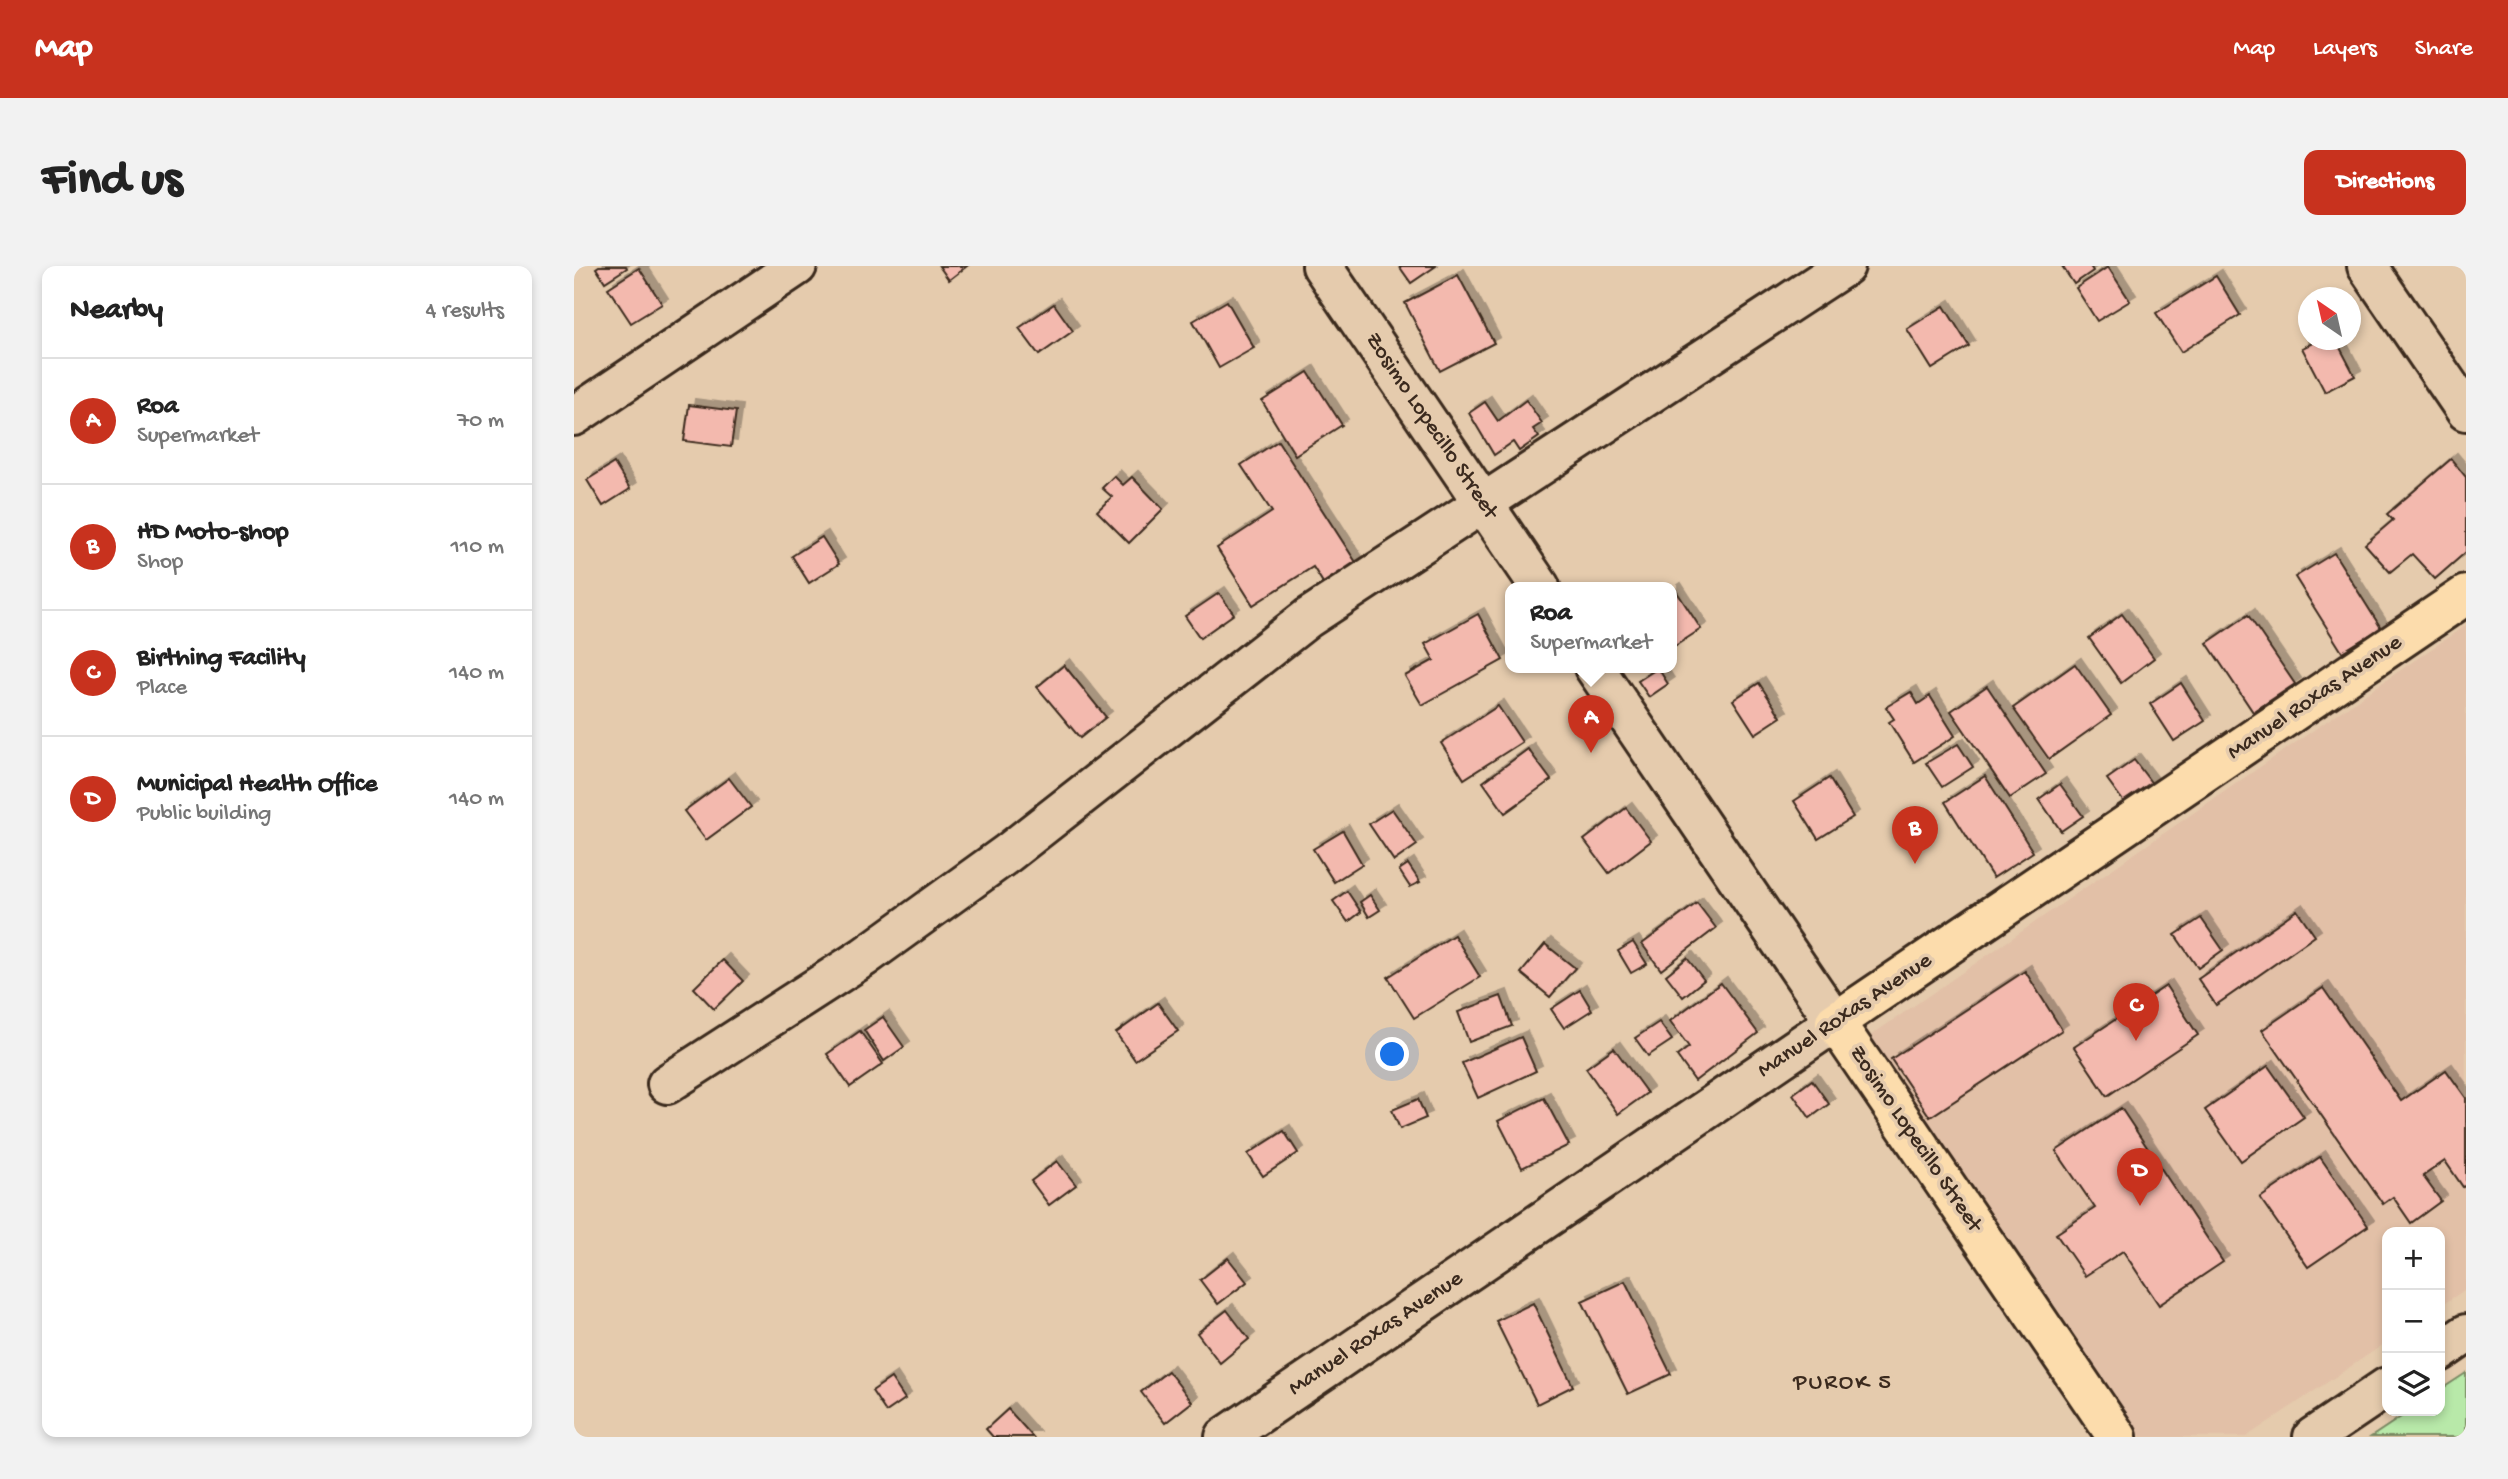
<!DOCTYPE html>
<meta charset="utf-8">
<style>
body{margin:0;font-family:"Gochi Hand",sans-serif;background:#f2f2f2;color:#222}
.controls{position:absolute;right:21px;bottom:21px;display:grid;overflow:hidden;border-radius:14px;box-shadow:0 4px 10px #0003}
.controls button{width:63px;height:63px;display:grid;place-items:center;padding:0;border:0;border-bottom:2px solid #e0e0e0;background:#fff;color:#222;font:35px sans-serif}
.compass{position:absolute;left:1724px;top:21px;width:63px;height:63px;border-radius:50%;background:#fff;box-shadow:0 4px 10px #0003;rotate:326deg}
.you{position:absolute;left:819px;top:789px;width:24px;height:24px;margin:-18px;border:5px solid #fff;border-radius:50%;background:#1a73e8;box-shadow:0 0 0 10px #1a73e833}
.badge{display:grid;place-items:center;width:46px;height:46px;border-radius:50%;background:#c8321e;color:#fff;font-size:23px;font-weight:700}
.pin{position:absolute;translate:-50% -58px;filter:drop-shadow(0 2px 4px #0008)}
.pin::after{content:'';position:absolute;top:37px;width:24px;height:21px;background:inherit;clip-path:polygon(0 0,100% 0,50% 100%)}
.popup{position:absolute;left:931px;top:316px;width:172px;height:91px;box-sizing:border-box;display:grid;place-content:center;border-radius:14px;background:#fff;filter:drop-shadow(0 2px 5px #0005);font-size:23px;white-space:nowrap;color:#767676}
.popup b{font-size:26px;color:#222}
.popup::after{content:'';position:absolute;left:50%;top:100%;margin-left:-14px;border:14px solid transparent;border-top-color:#fff}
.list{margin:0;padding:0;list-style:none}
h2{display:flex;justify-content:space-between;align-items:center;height:91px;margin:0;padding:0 28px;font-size:30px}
h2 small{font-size:23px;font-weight:400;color:#767676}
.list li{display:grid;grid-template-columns:46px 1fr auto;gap:21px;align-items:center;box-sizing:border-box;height:126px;padding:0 28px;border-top:2px solid #e0e0e0}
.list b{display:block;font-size:26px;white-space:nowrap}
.list p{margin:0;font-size:23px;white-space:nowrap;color:#767676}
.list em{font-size:23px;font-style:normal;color:#767676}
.icon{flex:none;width:38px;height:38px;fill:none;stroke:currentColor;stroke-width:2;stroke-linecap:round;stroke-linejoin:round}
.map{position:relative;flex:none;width:1892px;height:1171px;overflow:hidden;border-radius:14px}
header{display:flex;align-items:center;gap:42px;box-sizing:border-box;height:98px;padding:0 35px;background:#c8321e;color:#fff}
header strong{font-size:33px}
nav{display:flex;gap:38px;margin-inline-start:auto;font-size:24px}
.intro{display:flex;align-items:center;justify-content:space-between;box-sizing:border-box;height:168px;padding:0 42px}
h1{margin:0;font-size:49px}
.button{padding:18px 32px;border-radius:14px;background:#c8321e;color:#fff;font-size:24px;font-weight:700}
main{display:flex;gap:42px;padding:0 42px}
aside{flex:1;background:#fff;border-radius:14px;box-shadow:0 4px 10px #0003}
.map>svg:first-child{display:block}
.built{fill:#e2c0a7}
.green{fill:#b8e9a9;stroke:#7a8a64;stroke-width:2}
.building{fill:#f3b9ae;stroke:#3b2a1e;stroke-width:2;filter:url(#shadow)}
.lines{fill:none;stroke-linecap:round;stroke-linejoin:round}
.minor-casing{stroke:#3b2a1e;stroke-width:44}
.major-casing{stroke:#3b2a1e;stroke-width:44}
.minor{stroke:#e5cbad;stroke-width:38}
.major{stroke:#fcdcac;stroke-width:38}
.labels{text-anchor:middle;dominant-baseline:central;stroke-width:7;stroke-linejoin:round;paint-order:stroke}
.street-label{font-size:23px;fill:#3b2a1e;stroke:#e5cbad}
.neighbourhood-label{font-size:24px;letter-spacing:2px;fill:#3b2a1e;stroke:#e5cbad}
</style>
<header>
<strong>Map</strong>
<nav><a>Map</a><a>Layers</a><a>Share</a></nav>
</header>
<div class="intro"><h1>Find us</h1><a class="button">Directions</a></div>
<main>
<aside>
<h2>Nearby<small>4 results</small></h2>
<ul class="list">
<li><span class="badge">A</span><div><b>Roa</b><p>Supermarket</p></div><em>70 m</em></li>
<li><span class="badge">B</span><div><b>HD Moto-shop</b><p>Shop</p></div><em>110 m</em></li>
<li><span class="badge">C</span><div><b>Birthing Facility</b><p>Place</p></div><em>140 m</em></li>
<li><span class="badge">D</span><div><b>Municipal Health Office</b><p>Public building</p></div><em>140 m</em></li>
</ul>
</aside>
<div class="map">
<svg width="1892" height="1171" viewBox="0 0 1892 1171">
<defs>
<filter id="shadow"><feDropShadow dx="6" dy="-6" stdDeviation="0" flood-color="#0004"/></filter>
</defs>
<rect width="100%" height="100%" fill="#e5cbad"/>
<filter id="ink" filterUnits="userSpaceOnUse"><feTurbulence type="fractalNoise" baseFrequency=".0143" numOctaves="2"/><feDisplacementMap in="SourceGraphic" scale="14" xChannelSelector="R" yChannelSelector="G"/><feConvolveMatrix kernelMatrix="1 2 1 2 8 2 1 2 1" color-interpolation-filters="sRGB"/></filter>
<g filter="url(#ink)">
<path class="built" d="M1892 359V1023L1866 1040V966H1813V1076L1672 1171H1567L1296 770Z"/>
<path class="green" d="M1892 1107V1171H1797L1836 1145H1866V1124Z"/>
<g class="building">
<path d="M25 0H52L53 2 31 16 22 2Z"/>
<path d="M365 0H393L375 14Z"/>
<path d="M825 0H862L837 17Z"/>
<path d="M1488 0H1516L1519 5 1500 18Z"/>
<path d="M1534 1 1556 35 1523 55 1502 22Z"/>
<path d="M65 2 88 38 57 57 34 22Z"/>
<path d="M884 9 920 77 866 105 831 37Z"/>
<path d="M1642 10 1666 49 1607 86 1582 47Z"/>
<path d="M653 35 680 82 645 102 619 55Z"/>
<path d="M480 38 499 65 465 89 445 62Z"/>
<path d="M1370 40 1395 80 1358 103 1333 63Z"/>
<path d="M1745 74H1762L1781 110 1751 126 1728 82Z"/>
<path d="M734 106 768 159 721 189 688 135Z"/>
<path d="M952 134 968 157 959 163 965 171 945 185 939 176 920 189 895 147 911 136 924 155Z"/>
<path d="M115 139 162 145 157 181 110 175Z"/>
<path d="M704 175 785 301 753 323 739 301 679 339 643 282 698 246 667 199Z"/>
<path d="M1877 193 1892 211V286L1861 313 1838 288 1816 306 1791 278 1819 254 1813 248Z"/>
<path d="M40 197 56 223 29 240 13 214Z"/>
<path d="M540 210 549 219 558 211 589 243 555 277 523 245 538 231 528 222Z"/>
<path d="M248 271 265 298 235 317 218 290Z"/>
<path d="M1760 287 1807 362 1768 386 1721 311Z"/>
<path d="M1101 323 1127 363 1098 382V325Z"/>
<path d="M645 327 660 348 626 372 611 350Z"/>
<path d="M904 348 929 394 848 439 831 410 860 394 851 378Z"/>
<path d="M1548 348 1580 392 1547 417 1515 372Z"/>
<path d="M1674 349 1721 418 1679 446 1633 377Z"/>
<path d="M1501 398 1537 449 1475 493 1439 442Z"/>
<path d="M490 399 532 451 506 472 463 421Z"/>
<path d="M1084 402 1094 418 1075 431 1064 415Z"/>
<path d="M1185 417 1207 451 1181 468 1159 434Z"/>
<path d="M1607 417 1631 455 1600 475 1576 438Z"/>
<path d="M1413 420 1472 508 1436 532 1377 445Z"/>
<path d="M1337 426 1344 438 1356 430 1381 470 1340 496 1315 456 1320 453 1312 441Z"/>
<path d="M924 440 948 476 890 513 867 477Z"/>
<path d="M1384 478 1399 501 1368 521 1352 497Z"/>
<path d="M954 483 977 514 931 547 909 516Z"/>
<path d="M1560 494 1579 519 1552 539 1533 513Z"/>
<path d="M1411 510 1459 586 1419 612 1371 536Z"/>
<path d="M155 512 177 541 132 574 110 545Z"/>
<path d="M1255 512 1279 551 1244 573 1220 535Z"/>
<path d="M1486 518 1509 550 1487 565 1465 533Z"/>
<path d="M1052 542 1077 575 1035 607 1010 574Z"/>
<path d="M818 543 843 579 820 595 795 558Z"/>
<path d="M769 565 788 598 760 616 739 583Z"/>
<path d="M834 598 846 616 836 621 825 604Z"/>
<path d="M773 625 787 646 774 656 759 635Z"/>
<path d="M796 629 806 644 795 651 786 636Z"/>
<path d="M1123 637 1142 662 1087 704 1068 678Z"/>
<path d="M1723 644 1741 670 1642 739 1624 713Z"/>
<path d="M1627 652 1649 684 1624 702 1601 669Z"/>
<path d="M880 669 906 711 840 752 814 711Z"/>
<path d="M1059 676 1073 698 1057 707 1044 685Z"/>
<path d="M971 678 1001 702 976 731 947 707Z"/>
<path d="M1113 692 1130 714 1109 731 1092 709Z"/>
<path d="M149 694 169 715 140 743 120 722Z"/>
<path d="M1451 705 1488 764 1356 851 1317 793Z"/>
<path d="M1147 717 1184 767 1121 815 1103 790 1115 781 1096 755Z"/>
<path d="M1592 720 1624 769 1533 830 1500 781Z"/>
<path d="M1749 722 1827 835 1872 804 1892 832V919L1889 921 1871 895 1849 910 1867 935 1837 957 1819 931 1809 938 1688 764Z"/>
<path d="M1006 724 1018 744 990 762 977 743Z"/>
<path d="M927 730 938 760 895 776 884 746Z"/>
<path d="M584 737 604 765 561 794 542 767Z"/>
<path d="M309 751 330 781 310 795 290 764Z"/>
<path d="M1085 756 1098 774 1074 790 1061 772Z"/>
<path d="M286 765 309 798 276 821 253 788Z"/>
<path d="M947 771 962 805 904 832 888 797Z"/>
<path d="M1040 782 1073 827 1044 848 1012 802Z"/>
<path d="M1694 800 1730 851 1667 895 1631 844Z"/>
<path d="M1238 814 1255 838 1236 852 1219 828Z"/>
<path d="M970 832 995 879 948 902 924 855Z"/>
<path d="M844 833 852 852 826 863 818 844Z"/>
<path d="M1547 842 1649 996 1585 1039 1549 985 1511 1010 1482 968 1521 942 1482 885Z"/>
<path d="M710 865 724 887 689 910 674 888Z"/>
<path d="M1746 891 1794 960 1734 1001 1686 932Z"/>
<path d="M483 895 502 919 475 939 457 915Z"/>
<path d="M654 992 673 1016 644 1038 626 1014Z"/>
<path d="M1051 1015 1097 1108 1054 1128 1008 1035Z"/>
<path d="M959 1037 999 1120 963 1138 922 1055Z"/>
<path d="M653 1044 675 1073 646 1097 623 1067Z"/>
<path d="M594 1105 618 1136 591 1157 567 1126Z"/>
<path d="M317 1112 331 1133 312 1146 298 1125Z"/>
<path d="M434 1143 459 1171H419L412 1163Z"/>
</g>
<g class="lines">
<g class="minor-casing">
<g id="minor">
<path d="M748 0 966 321"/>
<path d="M1793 0 1892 145"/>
<path d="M0 150 223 0"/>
<path d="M93 818 290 691 434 587 734 352 1271 0"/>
<path d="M1866 1086 1892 1068"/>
<path d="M651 1171 1261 756 1020 401"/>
<path d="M1739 1171 1813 1121"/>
</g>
</g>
<g class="major-casing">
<path id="major" d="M1543 1171 1261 756 1892 329"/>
</g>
<use href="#minor" class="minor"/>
<use href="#major" class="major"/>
</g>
</g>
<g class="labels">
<g class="street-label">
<text transform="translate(857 160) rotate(56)">Zosimo Lopecillo Street</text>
<text transform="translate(1741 432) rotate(-34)">Manuel Roxas Avenue</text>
<text transform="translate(1271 750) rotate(-34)">Manuel Roxas Avenue</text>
<text transform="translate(1341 873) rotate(56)">Zosimo Lopecillo Street</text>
<text transform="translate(802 1068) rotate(-34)">Manuel Roxas Avenue</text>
</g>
<g class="neighbourhood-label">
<text x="1269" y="1117">PUROK 5</text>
</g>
</g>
</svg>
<div class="controls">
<button>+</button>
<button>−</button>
<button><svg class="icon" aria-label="layers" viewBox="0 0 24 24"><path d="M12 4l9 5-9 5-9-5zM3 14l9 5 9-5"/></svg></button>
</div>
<svg class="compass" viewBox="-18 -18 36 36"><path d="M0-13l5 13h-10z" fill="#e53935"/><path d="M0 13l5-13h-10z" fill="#767676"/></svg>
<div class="you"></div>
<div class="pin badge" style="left:1017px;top:487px">A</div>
<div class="popup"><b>Roa</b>Supermarket</div>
<div class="pin badge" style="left:1341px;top:598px">B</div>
<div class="pin badge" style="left:1562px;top:775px">C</div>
<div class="pin badge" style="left:1566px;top:940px">D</div>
</div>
</main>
